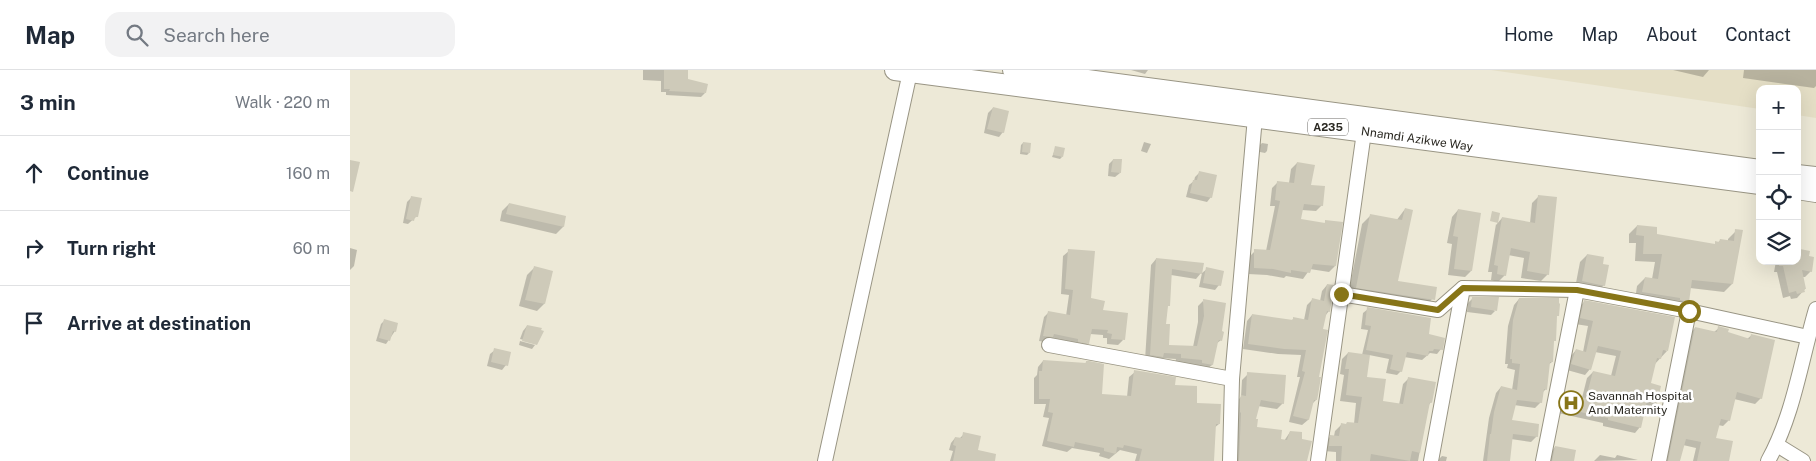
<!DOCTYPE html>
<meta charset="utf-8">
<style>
body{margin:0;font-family:"Public Sans",sans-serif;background:#f2f2f3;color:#1f2937}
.controls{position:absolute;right:15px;top:15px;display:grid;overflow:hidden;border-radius:10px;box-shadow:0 5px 20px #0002}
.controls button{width:45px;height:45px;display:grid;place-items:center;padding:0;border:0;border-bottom:1px solid #e0e1e3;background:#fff;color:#1f2937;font:25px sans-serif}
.stop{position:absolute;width:15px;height:15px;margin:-11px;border:4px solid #877518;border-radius:50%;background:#fff}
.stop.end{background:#877518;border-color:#fff;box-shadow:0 1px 5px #0008}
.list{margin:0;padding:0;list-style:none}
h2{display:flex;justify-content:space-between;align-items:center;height:65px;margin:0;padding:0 20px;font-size:21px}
h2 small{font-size:16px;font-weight:400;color:#747a83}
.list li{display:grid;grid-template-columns:32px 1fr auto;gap:15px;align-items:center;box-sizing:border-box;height:75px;padding:0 20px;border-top:1px solid #e0e1e3}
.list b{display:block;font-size:19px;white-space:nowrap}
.list em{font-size:16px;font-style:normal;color:#747a83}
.icon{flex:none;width:28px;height:28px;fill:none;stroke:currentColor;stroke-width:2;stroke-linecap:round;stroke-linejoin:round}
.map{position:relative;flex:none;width:1466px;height:391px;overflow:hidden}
header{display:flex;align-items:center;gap:30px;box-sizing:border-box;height:70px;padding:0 25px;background:#fff;border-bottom:1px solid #e0e1e3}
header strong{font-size:24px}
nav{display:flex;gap:28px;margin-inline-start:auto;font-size:18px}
.search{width:350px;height:45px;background:#f2f2f3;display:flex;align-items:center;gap:12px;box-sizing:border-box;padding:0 18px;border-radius:15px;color:#747a83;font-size:19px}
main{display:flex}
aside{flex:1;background:#fff}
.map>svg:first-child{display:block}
.built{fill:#e5dfc6}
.shadow{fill:#0003}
.building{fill:#cecab9}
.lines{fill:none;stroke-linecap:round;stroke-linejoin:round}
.minor-casing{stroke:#999584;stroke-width:16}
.highway-casing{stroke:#999584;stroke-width:22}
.minor{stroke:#fff;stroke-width:14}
.highway{stroke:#fff;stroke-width:20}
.route{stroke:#877518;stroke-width:6}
.labels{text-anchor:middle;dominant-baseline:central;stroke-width:5;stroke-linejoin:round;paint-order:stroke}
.shield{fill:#fff;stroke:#6a6864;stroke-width:1}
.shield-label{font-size:11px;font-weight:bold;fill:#2a2821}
.street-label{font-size:12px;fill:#2a2821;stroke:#fff}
.poi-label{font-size:12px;fill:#2a2821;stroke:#fff;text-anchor:start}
</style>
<header>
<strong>Map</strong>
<div class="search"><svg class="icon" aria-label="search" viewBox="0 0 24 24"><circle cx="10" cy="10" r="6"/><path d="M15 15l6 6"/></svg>Search here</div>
<nav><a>Home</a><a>Map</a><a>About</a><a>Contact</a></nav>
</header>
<main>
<aside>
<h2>3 min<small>Walk · 220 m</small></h2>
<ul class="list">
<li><svg class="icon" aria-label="ahead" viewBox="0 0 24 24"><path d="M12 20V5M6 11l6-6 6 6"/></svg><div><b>Continue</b></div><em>160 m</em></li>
<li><svg class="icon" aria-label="right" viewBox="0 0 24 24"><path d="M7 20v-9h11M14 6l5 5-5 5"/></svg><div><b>Turn right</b></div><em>60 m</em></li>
<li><svg class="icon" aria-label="arrive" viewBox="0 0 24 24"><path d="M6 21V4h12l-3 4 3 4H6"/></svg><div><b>Arrive at destination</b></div></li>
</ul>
</aside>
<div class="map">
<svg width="1466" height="391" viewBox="0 0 1466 391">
<rect width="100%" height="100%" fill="#ede9d7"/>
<path class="built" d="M1141 0H1466V48L1447 45V19H1410V39Z"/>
<g class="shadow">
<path d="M293 0H337L336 10 355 23 351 27 316 25V22H311V11L293 10Z"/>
<path d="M781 0H798L795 4Z"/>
<path d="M1323 0H1359L1353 7Z"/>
<path d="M1394 0H1466V16L1464 18 1393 8Z"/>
<path d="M643 38 653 62 649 67 634 63 638 43Z"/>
<path d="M794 72 801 74 797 83 791 81Z"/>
<path d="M673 73 679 83 677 85 670 84 671 75Z"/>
<path d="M912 73 918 74 917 81 915 83 910 82V75Z"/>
<path d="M706 77 712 87 710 89 702 87Z"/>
<path d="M763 90 770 103 765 107 758 106 759 94Z"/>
<path d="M947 93 972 135 966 141 952 140 949 150 973 154 976 152 985 196 979 202 960 199 953 209 936 206 934 208 917 205 898 204 899 187 905 181H916L925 136H920L922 118 928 112 939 113 941 99Z"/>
<path d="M850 102 861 127 857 132 836 127 839 115 844 111 845 107Z"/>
<path d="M1189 126 1198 204 1191 211 1171 208 1174 188 1158 185 1155 205 1148 212 1141 210 1142 202H1138L1146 154 1139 152 1146 154V155L1152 148 1180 153 1182 133Z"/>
<path d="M62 127 67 146 58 154 53 153 57 132Z"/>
<path d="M159 134 215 147 213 157 206 164 150 151 152 141Z"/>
<path d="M1055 139 1047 212 1082 229 1074 238 998 226 1012 154 1020 146 1046 151Z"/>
<path d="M1108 140 1121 201 1115 207 1098 205 1102 174 1097 173 1102 147Z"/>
<path d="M1287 156 1306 165 1363 175 1370 171H1378V169L1386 161 1382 214 1374 222 1340 218 1338 231 1330 239 1285 230 1287 216 1295 208 1302 209 1305 192 1285 191 1286 173H1279V164Z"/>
<path d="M0 178 7 180 4 196 0 200Z"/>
<path d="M1450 180 1458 187 1461 201 1455 207H1452L1455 219 1447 228 1441 229 1440 226 1433 228 1427 202H1424L1426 191H1447V183Z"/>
<path d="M719 181 740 229 773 270 768 275 757 274V268H753V265L740 264 738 273 733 278 689 271 694 247 699 242 716 246 719 225 711 224 713 186Z"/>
<path d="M1237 185 1254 215 1247 222 1225 218 1230 192Z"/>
<path d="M806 189 851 203 846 209 821 205 815 255 817 276 843 277 848 252V236L853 231 871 270 866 274 862 295 856 300 847 298V295L825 293 826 289 810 288 806 292 795 290 801 195Z"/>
<path d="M184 198 202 202 194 234 187 241 169 236 177 205Z"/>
<path d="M857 199 869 215 865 220 849 217 852 203Z"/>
<path d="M977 215 979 241 975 246 971 260 966 330 962 334 958 350 952 355 939 352 950 307H947L951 285 928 284 893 279 897 251 902 245 941 251 944 248 954 250 957 235 962 230 970 231 972 221Z"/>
<path d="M1123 228 1145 241 1141 245 1117 242 1118 233Z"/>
<path d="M1169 229 1206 247 1205 270 1203 272 1202 292 1198 295 1196 319 1192 323 1191 332 1185 338 1164 335 1160 351 1187 366 1181 372 1161 369 1159 391H1133L1139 348 1146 323 1151 317 1162 320 1165 300 1157 298 1158 294H1155L1158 256 1164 235Z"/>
<path d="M1234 232 1317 281 1304 295 1299 314 1305 333 1300 339 1295 337 1290 357 1285 363 1253 356V353L1208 343 1210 330 1216 325 1232 328 1237 308 1243 302 1261 306 1266 286 1245 282 1240 299 1235 305 1217 300 1221 286 1226 280 1233 282 1238 256 1225 254 1229 237Z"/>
<path d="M1018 239 1078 265 1091 279 1087 284 1080 283 1072 290 1054 287 1051 301 1047 305 1036 303 1039 289 1019 285 1016 308 1031 332 1049 335 1053 314 1059 308 1081 332 1078 336 1068 391H986V382L974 381 975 372 981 366H984L985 361 991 355 1004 354 1006 333 990 331 994 305 990 304 992 289 998 283 1012 285 1018 260 1011 259 1013 243Z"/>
<path d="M35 250 45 261 36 274 26 271 31 254Z"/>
<path d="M177 256 186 273 170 269 173 261Z"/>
<path d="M1345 258 1364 262 1369 258 1377 263 1397 269 1402 265 1411 328 1405 334 1384 329 1379 350 1373 356 1368 355 1364 369 1377 391H1343L1346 378 1333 375 1329 391H1314L1339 264Z"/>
<path d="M170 271 185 275 182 279 169 275Z"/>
<path d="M145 280 156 295 152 300 137 296 140 284Z"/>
<path d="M693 291 735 294 736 292 751 325 777 327 779 307 785 302 824 317 869 354 864 358 863 391H785L787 384 770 380 759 389 749 386 750 383 722 378 717 382 692 376 699 348 693 347 696 334H684V308L687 305 688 297Z"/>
<path d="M898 304 933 333 927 339 908 336 905 350V358L934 371 940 362 950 370 957 391H883L886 332 891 327 892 310Z"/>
<path d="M614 364 627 381 643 391H600L603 381 599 380 601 373 605 368 609 369Z"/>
<path d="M1205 377 1223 391H1198L1200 383Z"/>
<path d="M1250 385 1265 388 1267 385 1288 390 1244 391Z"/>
<path d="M1092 386 1097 387 1096 391H1087Z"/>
</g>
<g class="building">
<path d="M314 0H338V9L358 14 356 23 319 21 320 19H314Z"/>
<path d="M643 37 659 41 654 63 637 59Z"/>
<path d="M673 72 681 73 680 83 672 82Z"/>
<path d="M705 76 715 78 713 87 703 85Z"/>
<path d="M763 89H772L771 103 761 102Z"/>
<path d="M0 90 10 92 3 122 0 121Z"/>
<path d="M947 92 965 95 961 115 975 116 973 136 954 134 951 149 975 153V150L993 152 986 196 963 194 960 203 941 200V203L923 199 904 198V179L920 180 930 131 925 130 927 111 944 113Z"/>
<path d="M849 101 867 105 862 128 840 123 843 110H847Z"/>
<path d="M1188 125 1207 127 1199 205 1177 201 1180 182 1161 178 1156 206 1147 204 1148 196 1144 195 1152 147 1185 153Z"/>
<path d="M61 126 72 128 68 147H65L64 151 56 149Z"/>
<path d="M159 133 216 146 214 157 156 144Z"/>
<path d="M1055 138 1063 140 1048 211 1087 217 1085 230 1006 218 1020 144 1052 150Z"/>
<path d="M1108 139 1131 143 1122 201 1104 199 1108 167 1103 166Z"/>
<path d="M1142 141 1150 143 1148 153 1140 151Z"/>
<path d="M1287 155 1307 157V164L1365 174V171L1369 172 1370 169 1384 171 1385 159 1393 160 1383 214 1342 210 1339 232 1330 230V228L1292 222 1295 207 1308 209 1312 184H1293L1294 166 1286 165Z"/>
<path d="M718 179 745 181 741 228 755 231 753 240 778 243 775 270 761 269 762 264 757 263 758 260 742 259 739 274 728 272V269L704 264 703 267 693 266 698 241 720 245 723 220 715 219Z"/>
<path d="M1450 179 1460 181 1459 186 1464 187 1462 202 1452 200 1456 219H1454L1455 222 1447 224 1446 221 1439 223 1433 196H1429V191H1447V184L1449 185Z"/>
<path d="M1237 184 1254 187 1253 194 1259 195 1255 216 1232 211Z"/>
<path d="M806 188 854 193 852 204 822 199 820 236H818L816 254H820L819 275 847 276 854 246 853 229 876 233 872 261 874 262 872 271 869 270 868 272 863 295 852 293V290L831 288V284L814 283 813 287 800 285Z"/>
<path d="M184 196 203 201 195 234 175 230Z"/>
<path d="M856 197 874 201 871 216 853 213Z"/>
<path d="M977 214 984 215 980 242 977 241 973 259 978 260 969 307H971L968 325 967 330H964L959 350 943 346 955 302 952 301 956 280 934 279 898 274 902 244 943 250V247L958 250 962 228 974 231Z"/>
<path d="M1122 227H1149L1147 241 1121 237Z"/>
<path d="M1169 228H1209V233L1210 234 1209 246H1207L1206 271H1204L1203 292H1200L1197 320 1194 319 1192 333 1167 330 1162 350 1189 354 1188 367 1163 364 1160 391H1137L1140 364H1141L1144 342 1151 316 1167 320 1170 294 1162 293V289H1160L1163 250Z"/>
<path d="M1234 230 1325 247 1318 281 1313 280 1311 289 1307 288 1301 313 1311 316 1307 334 1297 331 1291 358 1258 350V348L1212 338 1215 323 1236 328 1243 301 1265 306 1271 281 1248 276 1241 300 1221 294 1226 279 1236 282 1243 251 1230 248Z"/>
<path d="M1017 237 1081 248 1079 264 1095 268 1093 280 1084 279 1083 281H1079L1078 286 1057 282 1052 302 1040 299 1043 285 1016 280 1021 256 1015 255Z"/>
<path d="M34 249 48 253 46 262 43 261 40 271 29 268Z"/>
<path d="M177 255 192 258 191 260 194 261 187 275 172 271Z"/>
<path d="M1368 256 1379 259 1378 262 1400 269 1401 264 1425 270 1412 329 1387 322 1380 351 1371 349 1366 368 1383 371 1379 391H1347L1351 372 1336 369 1330 391H1318L1345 257 1367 262Z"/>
<path d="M144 278 161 282 158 296 141 292Z"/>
<path d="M998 282 1020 285 1017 307 1036 309 1033 331 1053 334 1058 307 1086 312 1082 333 1080 332 1070 383 1062 381 1060 391 1021 384 1020 391H991L992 376H979L980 365 989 366 991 353 996 354 997 352 1008 353 1012 327 996 325 999 299H995Z"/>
<path d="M693 290 736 293V291H739L754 294 752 324 781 326 784 300 826 307 825 315 847 316V333L871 334 870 354H866L864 391H789L792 379 774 375 773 378 767 377 766 384 754 381V378L725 372 724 377 697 371 703 343 698 342 700 329H689V301H692Z"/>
<path d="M897 302 936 305 934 334 911 330 906 349H908L907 357 932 360 931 369 937 370 940 361 952 362V369L962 371 957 391H889L891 343 890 342V329L891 325 896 326Z"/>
<path d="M613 362 631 366 628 380 646 384 645 391H603L606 376 603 375 605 367 612 368Z"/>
<path d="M1205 376 1226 380 1224 391H1202Z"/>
</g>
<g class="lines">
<g class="minor-casing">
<g id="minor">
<path d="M991 224 1088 240 1113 218 1227 220 1339 241 1458 267"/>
<path d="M699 275 882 309"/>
<path d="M1427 375 1453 391"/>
<path d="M475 391 560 2"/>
<path d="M880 391 882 309 905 47"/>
<path d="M968 391 1014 62"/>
<path d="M1081 391 1113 218"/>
<path d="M1193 391 1227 220"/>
<path d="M1309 391 1339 241"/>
<path d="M1418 391C1444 344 1451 290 1466 239"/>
</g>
</g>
<g class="highway-casing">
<g id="highway">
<path d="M545 0 1410 114"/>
<path d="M663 0 1410 100"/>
<path d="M1447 105 1466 107"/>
<path d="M1447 119 1466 122"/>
</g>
</g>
<use href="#minor" class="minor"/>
<use href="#highway" class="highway"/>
</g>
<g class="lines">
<path class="route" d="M991 224 1088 240 1113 218 1227 220 1339 241"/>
</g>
<defs>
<g id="hospital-ring" transform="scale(1.25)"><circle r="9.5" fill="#fff" stroke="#877518" stroke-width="1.5"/><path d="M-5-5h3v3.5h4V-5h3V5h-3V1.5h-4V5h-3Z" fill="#877518"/></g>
</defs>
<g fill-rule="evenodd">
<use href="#hospital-ring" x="1221" y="333"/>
</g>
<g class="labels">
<rect class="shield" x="958" y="48.5" width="40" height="17" rx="4"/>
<g class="shield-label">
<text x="978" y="57">A235</text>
</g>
<g class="street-label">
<text transform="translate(1067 69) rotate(8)">Nnamdi Azikwe Way</text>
</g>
<g class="poi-label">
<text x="1238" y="326">Savannah Hospital<tspan x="1238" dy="14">And Maternity</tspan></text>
</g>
</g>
</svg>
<div class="controls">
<button>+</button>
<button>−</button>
<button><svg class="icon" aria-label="locate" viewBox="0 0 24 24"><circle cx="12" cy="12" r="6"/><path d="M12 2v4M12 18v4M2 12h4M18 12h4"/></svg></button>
<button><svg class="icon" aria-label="layers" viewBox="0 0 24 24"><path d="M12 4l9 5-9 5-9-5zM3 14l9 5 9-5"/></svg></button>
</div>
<div class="stop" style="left:1339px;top:241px"></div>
<div class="stop end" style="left:991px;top:224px"></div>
</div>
</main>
